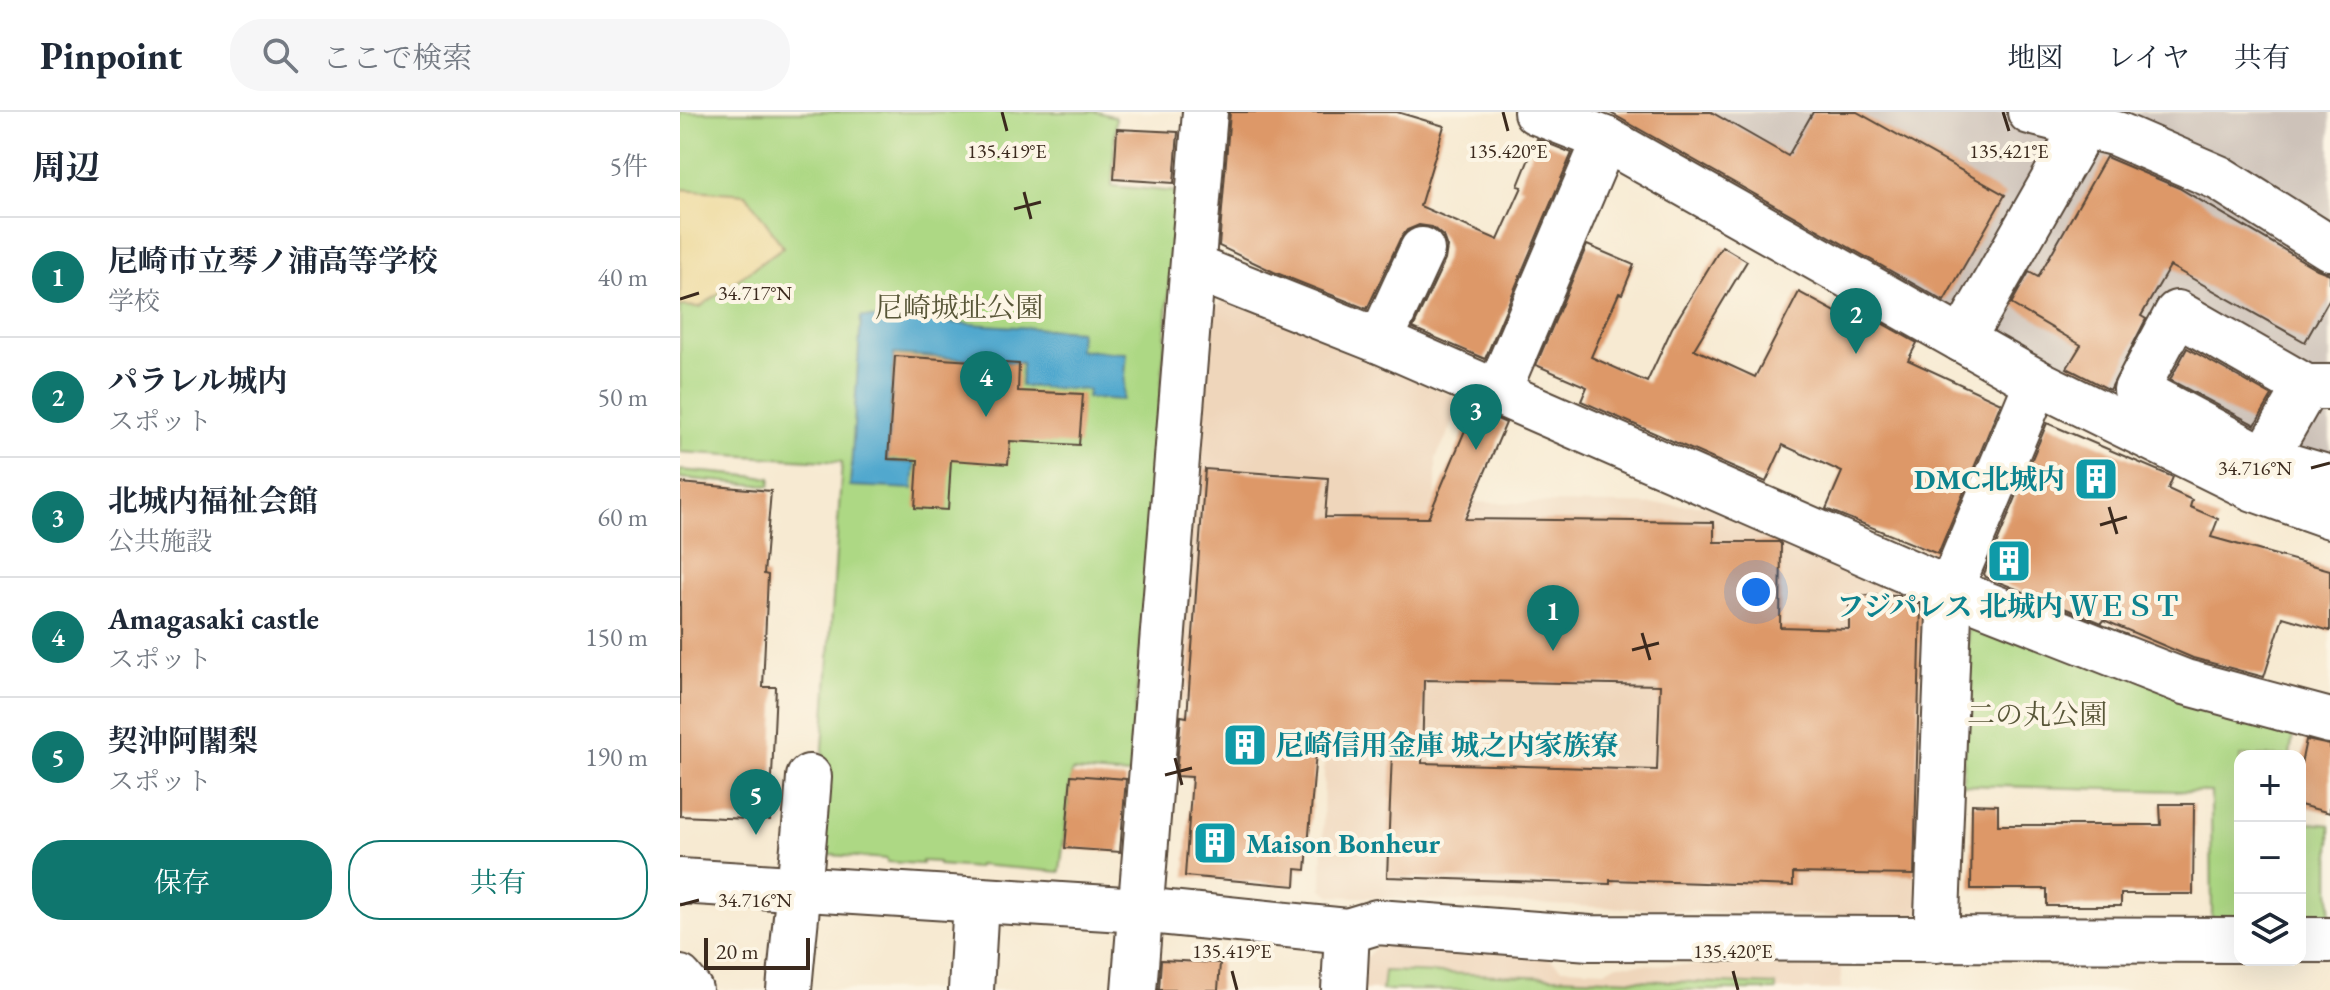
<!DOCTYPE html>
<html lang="ja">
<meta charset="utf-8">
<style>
body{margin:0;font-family:"EB Garamond","Noto Serif JP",serif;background:#f6f6f7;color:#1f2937}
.controls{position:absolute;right:24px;bottom:24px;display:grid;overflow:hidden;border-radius:16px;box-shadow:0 8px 32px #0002}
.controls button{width:72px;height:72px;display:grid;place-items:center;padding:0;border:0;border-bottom:2px solid #e0e1e3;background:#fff;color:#1f2937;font:40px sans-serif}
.scale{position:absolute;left:24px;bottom:20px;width:106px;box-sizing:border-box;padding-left:8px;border:4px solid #3b2a1e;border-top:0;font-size:22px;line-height:28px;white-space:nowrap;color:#3b2a1e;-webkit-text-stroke:6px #fcf5e5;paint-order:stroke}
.you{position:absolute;left:1076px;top:480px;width:28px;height:28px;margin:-20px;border:6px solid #fff;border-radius:50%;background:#1a73e8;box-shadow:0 0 0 12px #1a73e833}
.badge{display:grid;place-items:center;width:52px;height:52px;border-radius:50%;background:#0f766e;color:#fff;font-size:26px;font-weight:700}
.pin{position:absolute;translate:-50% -66px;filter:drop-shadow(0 2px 4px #0008)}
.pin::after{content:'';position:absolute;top:42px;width:28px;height:24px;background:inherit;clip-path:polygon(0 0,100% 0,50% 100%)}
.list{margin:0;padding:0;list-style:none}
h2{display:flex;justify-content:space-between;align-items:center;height:104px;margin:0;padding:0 32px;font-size:34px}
h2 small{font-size:26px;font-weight:400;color:#747a83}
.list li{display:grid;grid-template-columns:52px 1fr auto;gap:24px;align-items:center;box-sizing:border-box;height:120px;padding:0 32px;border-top:2px solid #e0e1e3}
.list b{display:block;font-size:30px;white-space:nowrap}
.list p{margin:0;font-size:26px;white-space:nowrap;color:#747a83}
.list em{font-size:26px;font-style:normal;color:#747a83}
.actions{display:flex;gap:16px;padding:24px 32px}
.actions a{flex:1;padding:18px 0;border:2px solid #0f766e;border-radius:32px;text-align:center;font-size:28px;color:#0f766e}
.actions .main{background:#0f766e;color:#fff}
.icon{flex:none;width:44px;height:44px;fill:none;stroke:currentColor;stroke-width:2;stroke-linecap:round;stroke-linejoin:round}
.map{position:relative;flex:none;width:1650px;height:878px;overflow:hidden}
header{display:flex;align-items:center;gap:48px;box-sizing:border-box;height:112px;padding:0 40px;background:#fff;border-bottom:2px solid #e0e1e3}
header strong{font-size:38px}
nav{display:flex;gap:44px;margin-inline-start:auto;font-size:28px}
.search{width:560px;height:72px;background:#f6f6f7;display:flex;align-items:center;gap:20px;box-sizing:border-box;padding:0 28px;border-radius:32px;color:#747a83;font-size:30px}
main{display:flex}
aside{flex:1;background:#fff}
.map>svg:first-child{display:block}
.built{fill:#efd6bb}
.industrial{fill:#cdc2b9}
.green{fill:#add884;stroke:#748151;stroke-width:2}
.sand{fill:#eeda9e;stroke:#94825e;stroke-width:2}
.water{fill:#51a8ce;stroke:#466976;stroke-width:2}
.building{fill:#dd9867;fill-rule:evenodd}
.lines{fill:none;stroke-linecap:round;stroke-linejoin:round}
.minor-casing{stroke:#574739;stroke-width:48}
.minor{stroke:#fff;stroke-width:44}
.ticks{fill:none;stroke:#3b2a1e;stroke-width:3}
.labels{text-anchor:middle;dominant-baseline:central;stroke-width:8;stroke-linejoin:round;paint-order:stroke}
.park-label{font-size:28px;fill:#585638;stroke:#fcf5e5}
.culture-label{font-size:28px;font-weight:bold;fill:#0d838f;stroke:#fcf5e5;text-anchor:start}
.ticks-label{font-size:20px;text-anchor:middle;fill:#3b2a1e;stroke:#fcf5e5;stroke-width:8;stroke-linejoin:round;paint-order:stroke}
</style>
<header>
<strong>Pinpoint</strong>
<div class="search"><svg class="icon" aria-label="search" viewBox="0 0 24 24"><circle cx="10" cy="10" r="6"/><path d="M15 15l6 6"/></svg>ここで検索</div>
<nav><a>地図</a><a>レイヤ</a><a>共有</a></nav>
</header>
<main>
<aside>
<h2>周辺<small>5件</small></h2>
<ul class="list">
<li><span class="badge">1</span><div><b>尼崎市立琴ノ浦高等学校</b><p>学校</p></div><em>40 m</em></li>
<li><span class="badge">2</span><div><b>パラレル城内</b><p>スポット</p></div><em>50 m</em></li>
<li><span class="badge">3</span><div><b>北城内福祉会館</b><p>公共施設</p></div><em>60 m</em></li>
<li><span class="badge">4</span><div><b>Amagasaki castle</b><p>スポット</p></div><em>150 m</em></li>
<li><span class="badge">5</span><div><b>契沖阿闍梨</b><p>スポット</p></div><em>190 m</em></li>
</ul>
<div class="actions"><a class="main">保存</a><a>共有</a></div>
</aside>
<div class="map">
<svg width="1650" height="878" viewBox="0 0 1650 878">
<rect width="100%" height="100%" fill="#fcf5e5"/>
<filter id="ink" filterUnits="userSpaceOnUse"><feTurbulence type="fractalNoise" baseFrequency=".0125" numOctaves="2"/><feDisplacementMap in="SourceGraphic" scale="16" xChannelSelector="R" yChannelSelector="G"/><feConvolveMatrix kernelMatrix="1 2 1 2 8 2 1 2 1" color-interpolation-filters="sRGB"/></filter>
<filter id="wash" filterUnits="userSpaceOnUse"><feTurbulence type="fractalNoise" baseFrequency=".006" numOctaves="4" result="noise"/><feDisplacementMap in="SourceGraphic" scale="32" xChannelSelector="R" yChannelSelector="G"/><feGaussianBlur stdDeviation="1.8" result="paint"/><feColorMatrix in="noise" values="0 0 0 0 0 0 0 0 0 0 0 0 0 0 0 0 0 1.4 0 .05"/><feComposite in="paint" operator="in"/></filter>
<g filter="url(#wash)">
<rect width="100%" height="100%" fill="#f7ead2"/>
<g class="built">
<path d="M550 182 784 289 756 346V390L1027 393 1249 491 1240 801 1230 808 652 784 642 777 645 600 494 588 524 207Z"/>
<path d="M700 830 858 838 882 856 926 858 938 852 1161 855V878H681L683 849Z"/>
</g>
<path class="industrial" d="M897 0H1650V390L1270 203Z"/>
<g class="green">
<path d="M0 0H417L436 5 432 74 497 80 450 663 392 659 380 760 298 753 297 756 258 753V750L242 749V752L207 750V747L136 742 162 350 0 340Z"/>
<path d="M0 358 91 366 90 374 0 366Z"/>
<path d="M1289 505 1614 613 1610 644H1560V809H1532L1531 680 1283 673Z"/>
<path d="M1620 710 1650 713V809H1620Z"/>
<path d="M704 859 1096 873V878H702Z"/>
</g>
<path class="sand" d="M0 77 66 82 103 135 20 195 0 194Z"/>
<path class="water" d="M181 205 400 219 399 238 447 241 443 288 407 286 408 278 341 274 342 251 214 242 207 349 235 351 233 377 170 374Z"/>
<g id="blocks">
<g class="building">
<path d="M550 0H717L764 14 740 94 818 128 842 75 838 74 857 27 892 41 805 247 733 216 765 148 767 135 763 124 752 115 739 113 727 118 720 127 687 197 594 160 539 134Z"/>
<path d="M929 0H1031L1108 44 1133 0H1177L1325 83 1264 189Z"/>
<path d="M437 17 498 20 494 71 434 67Z"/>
<path d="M1426 45 1499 76 1637 157 1650 162V186L1625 230 1490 154 1461 204 1466 207 1430 278 1387 256 1401 233 1331 192 1349 160 1358 165Z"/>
<path d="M907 133 954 153 942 182 939 181 911 245 967 270 992 216 1042 134 1067 149 1014 237 1075 265 1119 180 1172 209 1178 198 1237 231 1228 248 1321 291 1258 442 1146 397 1162 360 1103 333 1086 370 901 289 907 275 856 253Z"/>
<path d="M1507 236 1592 284 1575 313 1490 268Z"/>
<path d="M215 244 339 252 338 279 403 282 399 333 330 329 328 352 271 348 268 398 235 396 238 348 208 347Z"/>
<path d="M794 297 826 311 785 407 1034 410V430H1099L1101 432 1100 515 1169 517V483L1220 484 1241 493 1234 763 1113 761V774L930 768V772L707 765 712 641 636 640 626 758 616 757 615 774 505 764 512 665 496 664 501 604 507 605 525 357 648 366 645 405 748 406ZM744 568 980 573 977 658 742 651Z"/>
<path d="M1367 311 1493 365 1488 377 1512 388 1510 395 1538 407 1531 425 1650 458V519L1603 505 1584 565 1513 546 1424 508 1422 511 1306 465 1304 462Z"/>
<path d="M0 371 91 379 84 462 88 463 83 575H96L90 708 0 704Z"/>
<path d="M1626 628 1650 633V701L1620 693V657Z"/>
<path d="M391 663 446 667 440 740 385 736Z"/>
<path d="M1292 692 1318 693V713H1481L1480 692H1514L1513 782H1441V794H1367V777H1291Z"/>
<path d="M481 848 540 851 538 878H479Z"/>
</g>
</g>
</g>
<g filter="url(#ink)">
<use href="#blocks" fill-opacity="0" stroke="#574739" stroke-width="2"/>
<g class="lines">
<g class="minor-casing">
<g id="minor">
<path d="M856 0 925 27 1357 270 1574 377 1650 404"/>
<path d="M1350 0 1437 22 1539 66 1650 136"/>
<path d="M513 155 700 229 1270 478 1505 570 1650 609"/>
<path d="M1282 228 1404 14"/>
<path d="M700 229 742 138"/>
<path d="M1626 275 1585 347 1456 278 1497 201 1626 275H1650"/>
<path d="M817 282 925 27"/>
<path d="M1585 347 1650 366"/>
<path d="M0 769 460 798 667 819 697 810 910 826 1560 828"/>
<path d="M1256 828 1270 478 1357 270"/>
<path d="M1620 828H1650"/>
<path d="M0 866 10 878"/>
<path d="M109 878C115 807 124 737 129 665"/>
<path d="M291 878 296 788"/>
<path d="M454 878 525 0"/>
<path d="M664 878 667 819"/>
</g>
</g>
<use href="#minor" class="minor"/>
</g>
</g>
<path class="ticks" d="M322 0 327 19M823 0 828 19M1323 0 1329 19M344 80 351 107M334 97 361 90M0 187 19 181M1631 356 1650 351M1429 395 1437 422M1420 413 1447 405M962 521 970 548M952 538 979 531M495 646 502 673M485 663 512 656M0 793 19 788M552 859 557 878M1053 859 1058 878"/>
<defs>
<g id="building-square" transform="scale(2.3)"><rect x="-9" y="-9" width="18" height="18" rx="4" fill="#0f9aa8" stroke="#fcf5e5"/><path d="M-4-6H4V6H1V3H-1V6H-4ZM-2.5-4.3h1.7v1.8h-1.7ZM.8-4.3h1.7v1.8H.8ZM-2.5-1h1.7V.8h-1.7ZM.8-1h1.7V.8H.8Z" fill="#fff"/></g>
</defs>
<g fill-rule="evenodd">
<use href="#building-square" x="1416" y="367"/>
<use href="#building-square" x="1329" y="449"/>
<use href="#building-square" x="565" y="633"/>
<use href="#building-square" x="535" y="731"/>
</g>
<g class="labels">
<g class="park-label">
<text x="279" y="195">尼崎城址公園</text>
<text x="1357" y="602">二の丸公園</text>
</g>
<g class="culture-label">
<text x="1385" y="367" text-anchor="end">DMC北城内</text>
<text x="1329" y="494" text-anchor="middle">フジパレス 北城内 ＷＥＳＴ</text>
<text x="596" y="633">尼崎信用金庫 城之内家族寮</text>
<text x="566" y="731">Maison Bonheur</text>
</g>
</g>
<g class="ticks-label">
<text x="327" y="46">135.419°E</text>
<text x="828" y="46">135.420°E</text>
<text x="1329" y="46">135.421°E</text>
<text x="75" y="188">34.717°N</text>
<text x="1575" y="363">34.716°N</text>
<text x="75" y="795">34.716°N</text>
<text x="552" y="846">135.419°E</text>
<text x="1053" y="846">135.420°E</text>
</g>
</svg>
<div class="controls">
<button>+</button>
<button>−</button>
<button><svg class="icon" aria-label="layers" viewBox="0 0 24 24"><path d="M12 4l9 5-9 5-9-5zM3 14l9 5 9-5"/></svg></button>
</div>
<div class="scale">20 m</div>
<div class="you"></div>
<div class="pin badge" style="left:873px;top:539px">1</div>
<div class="pin badge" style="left:1176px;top:242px">2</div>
<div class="pin badge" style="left:796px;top:338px">3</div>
<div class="pin badge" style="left:306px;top:305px">4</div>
<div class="pin badge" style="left:76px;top:723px">5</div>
</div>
</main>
